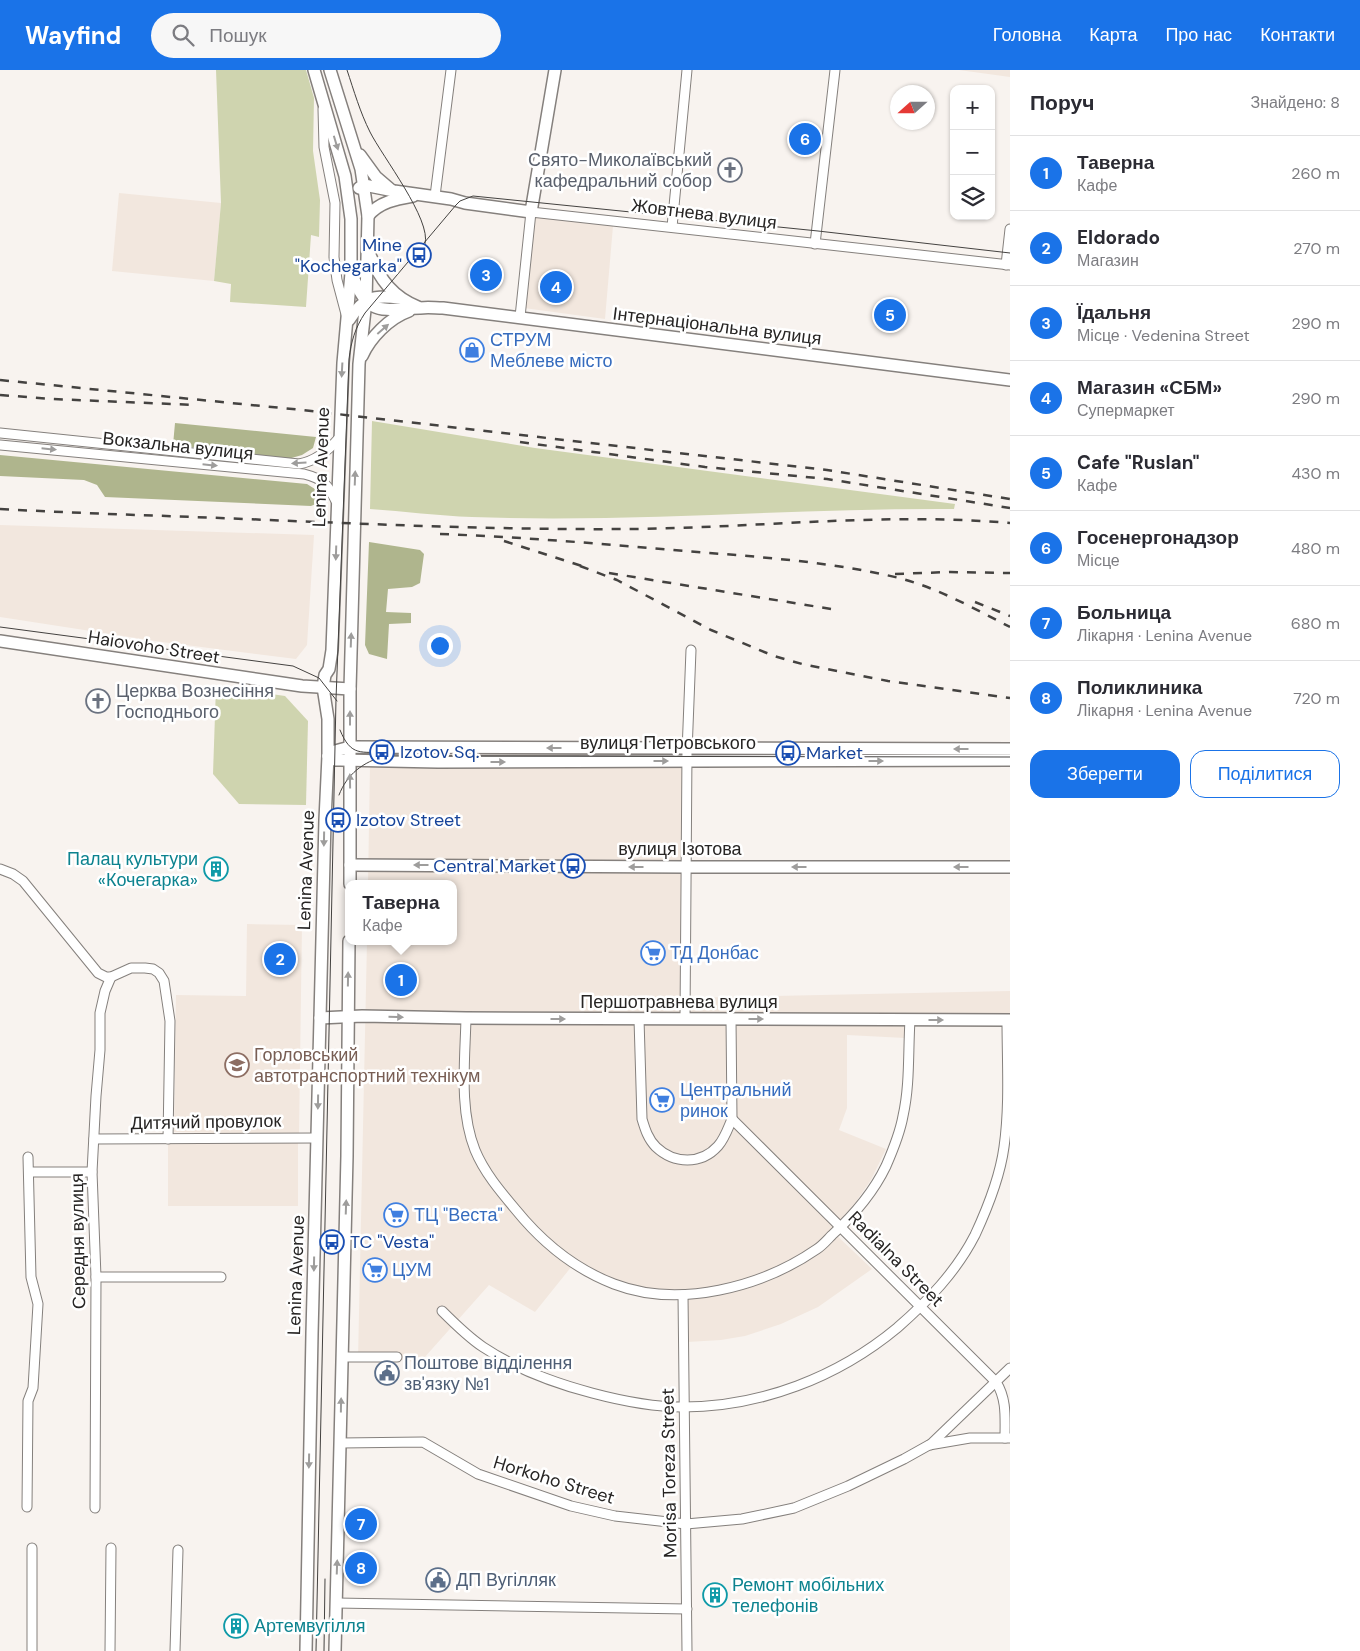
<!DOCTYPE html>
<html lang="uk">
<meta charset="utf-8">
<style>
body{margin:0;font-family:"DM Sans",sans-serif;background:#f7f7f7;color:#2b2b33}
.controls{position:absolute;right:15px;top:15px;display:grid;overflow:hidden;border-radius:10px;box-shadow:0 1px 4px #0004}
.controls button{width:45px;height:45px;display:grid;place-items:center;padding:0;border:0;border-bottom:1px solid #e1e1e2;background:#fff;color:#2b2b33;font:25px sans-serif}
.compass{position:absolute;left:890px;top:15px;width:45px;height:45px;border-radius:50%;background:#fff;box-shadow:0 1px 4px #0004;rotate:249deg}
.you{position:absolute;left:439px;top:575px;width:18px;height:18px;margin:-12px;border:4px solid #fff;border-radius:50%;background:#1a73e8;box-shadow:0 0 0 8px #1a73e833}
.badge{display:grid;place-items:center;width:32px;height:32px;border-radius:50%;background:#1a73e8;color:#fff;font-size:16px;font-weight:700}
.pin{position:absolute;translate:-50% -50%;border:2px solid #fff;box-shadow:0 1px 5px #0006}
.popup{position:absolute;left:345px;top:810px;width:112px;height:65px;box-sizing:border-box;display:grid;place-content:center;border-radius:10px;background:#fff;filter:drop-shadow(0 1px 4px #0005);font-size:16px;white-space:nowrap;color:#7c7c81}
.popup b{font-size:19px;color:#2b2b33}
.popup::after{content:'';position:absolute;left:50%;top:100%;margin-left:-10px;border:10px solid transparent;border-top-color:#fff}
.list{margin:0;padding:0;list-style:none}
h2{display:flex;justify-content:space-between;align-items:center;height:65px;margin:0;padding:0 20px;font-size:21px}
h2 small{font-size:16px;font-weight:400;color:#7c7c81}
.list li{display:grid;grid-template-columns:32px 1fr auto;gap:15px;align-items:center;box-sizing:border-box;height:75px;padding:0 20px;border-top:1px solid #e1e1e2}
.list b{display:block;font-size:19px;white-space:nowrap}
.list p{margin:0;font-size:16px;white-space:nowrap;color:#7c7c81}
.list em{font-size:16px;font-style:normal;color:#7c7c81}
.actions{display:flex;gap:10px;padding:15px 20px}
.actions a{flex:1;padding:11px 0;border:1px solid #1a73e8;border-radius:15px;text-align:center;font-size:18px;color:#1a73e8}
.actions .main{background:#1a73e8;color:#fff}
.icon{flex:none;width:28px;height:28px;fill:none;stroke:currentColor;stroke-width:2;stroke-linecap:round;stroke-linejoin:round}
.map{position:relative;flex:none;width:1010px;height:1581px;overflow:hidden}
header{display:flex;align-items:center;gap:30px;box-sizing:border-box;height:70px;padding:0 25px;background:#1a73e8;color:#fff}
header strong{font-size:24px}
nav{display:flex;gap:28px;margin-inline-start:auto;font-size:18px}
.search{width:350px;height:45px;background:#f7f7f7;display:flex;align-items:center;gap:12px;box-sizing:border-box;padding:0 18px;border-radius:28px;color:#7c7c81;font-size:19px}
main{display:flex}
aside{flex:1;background:#fff}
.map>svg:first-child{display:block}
.built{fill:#f2e7de}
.green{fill:#cfd4af}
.forest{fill:#afb58d}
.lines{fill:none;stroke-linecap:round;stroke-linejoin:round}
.street-casing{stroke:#85807d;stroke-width:11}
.secondary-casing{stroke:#85807d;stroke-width:14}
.street{stroke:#fff;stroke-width:9}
.secondary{stroke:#fff;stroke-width:11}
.tram{stroke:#444240;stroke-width:1}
.rail{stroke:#444240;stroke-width:2.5;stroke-dasharray:9 9;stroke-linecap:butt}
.oneway{fill:#9e9d9c}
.labels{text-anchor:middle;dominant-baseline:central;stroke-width:5;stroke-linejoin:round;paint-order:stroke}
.worship-label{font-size:18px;fill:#5b616d;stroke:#fff;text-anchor:end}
.street-label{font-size:18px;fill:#272524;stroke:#fff}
.transit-label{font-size:18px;fill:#164399;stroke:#fff;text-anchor:start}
.shop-label{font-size:18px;fill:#366cbe;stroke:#fff;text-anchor:start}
.culture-label{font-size:18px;fill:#0d838f;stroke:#fff;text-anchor:start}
.education-label{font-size:18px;fill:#785e54;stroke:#fff;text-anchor:start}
.service-label{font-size:18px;fill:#4e5e75;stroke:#fff;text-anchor:start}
</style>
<header>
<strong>Wayfind</strong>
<div class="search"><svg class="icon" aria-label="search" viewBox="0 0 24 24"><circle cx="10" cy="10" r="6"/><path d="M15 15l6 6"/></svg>Пошук</div>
<nav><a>Головна</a><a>Карта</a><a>Про нас</a><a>Контакти</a></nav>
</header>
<main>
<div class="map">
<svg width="1010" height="1581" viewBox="0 0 1010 1581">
<rect width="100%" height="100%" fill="#f8f3ef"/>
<g class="built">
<path d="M959 0H1010V7Z"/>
<path d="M119 123 221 133 214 211 112 201Z"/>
<path d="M535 147 613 156 605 249 524 238Z"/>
<path d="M0 455 314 465 307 575 296 589 162 572 0 547Z"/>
<path d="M682 695 680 928 1010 921V946L907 947 905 968 847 965V1038L839 1060 886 1079 871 1110 855 1133 831 1160 872 1199 818 1237 781 1254 745 1266 721 1270 687 1272 686 1221 653 1219 624 1213 600 1203 576 1191 535 1242 489 1215 416 1297 409 1290H358L367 871H454V814H368L370 696Z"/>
<path d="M247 854 302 855 299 1065 174 1062 176 925 246 926Z"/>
<rect x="168" y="1071" width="130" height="65"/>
</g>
<g class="green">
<path d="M216 0H306L314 28 313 81 320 130 319 167 311 165 306 237 230 232 231 214 214 211 221 133Z"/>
<path d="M372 351 535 378 955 434 954 439C794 438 633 453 472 447 438 446 404 441 370 439Z"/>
<path d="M216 616 285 626 308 651 306 735 239 734 213 704Z"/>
</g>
<g class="forest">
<path d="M175 353 316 367 313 378 302 385 288 389 173 375Z"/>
<path d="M0 385 307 414 318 421 325 430 311 436 105 427 97 415 84 410 0 406Z"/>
<path d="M369 472 420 480 424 484 420 513 412 517 388 519 386 542 411 543V553L389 554 387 589 369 584 365 575Z"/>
</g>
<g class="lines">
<g class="street-casing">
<g id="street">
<path d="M323 39 324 77 335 133 334 187 337 210 346 244"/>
<path d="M435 126 451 0"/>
<path d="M672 157 687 0"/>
<path d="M815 174 835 0"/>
<path d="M1006 195 1010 159"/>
<path d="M520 247 531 142 1010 195"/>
<path d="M0 363 299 394C316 391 328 381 339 368"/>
<path d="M0 375 304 404C324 409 328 415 337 433"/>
<path d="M0 799 13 804 23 811 98 903 106 907H111L131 898H145L153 899 159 903 164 911 170 951 168 1069"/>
<path d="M466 948C465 991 459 1040 475 1080 484 1102 500 1121 516 1140 542 1172 575 1199 614 1214 679 1239 762 1217 817 1179 823 1175 827 1170 832 1165 854 1145 873 1123 886 1096 893 1080 900 1063 903 1046 910 1015 908 982 910 950"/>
<path d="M639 949 642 1049C645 1059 648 1069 656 1077 674 1094 701 1095 718 1076 725 1068 728 1058 732 1049L731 949"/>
<path d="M685 949 687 682 691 580"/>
<path d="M732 1049 996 1312C1007 1329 1005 1348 1005 1368"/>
<path d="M94 1069 317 1068"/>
<path d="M29 1102H92"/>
<path d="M96 1207H221"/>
<path d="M683 1225 687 1581"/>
<path d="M442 1241C455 1254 468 1267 483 1277 516 1299 554 1313 592 1323 622 1331 653 1337 683 1337 761 1337 838 1307 897 1258 928 1231 956 1202 975 1165 988 1137 1000 1107 1004 1077 1010 1035 1007 992 1007 950"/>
<path d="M342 1287H397"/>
<path d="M341 1373 423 1372 478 1404 571 1436 615 1446 686 1454 742 1449 794 1438 848 1416 904 1389 929 1375 970 1368H1010"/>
<path d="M930 1375 1010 1298"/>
<path d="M27 1437 28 1331 33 1318 38 1234 31 1207 28 1087"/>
<path d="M95 1438 96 1207 92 1102 96 1026 100 980V943L105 921 111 907"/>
<path d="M336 1533 687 1539"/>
<path d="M32 1581V1478"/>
<path d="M110 1581 111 1478"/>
<path d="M175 1581 178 1480"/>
</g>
</g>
<g class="secondary-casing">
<g id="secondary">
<path d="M330 0 361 99 368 146 366 231 359 294 350 619V814"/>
<path d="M360 85 376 107 390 119"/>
<path d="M359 118 364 115 394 121 451 129 465 133 531 142 555 0"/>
<path d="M368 146C379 132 396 129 413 126"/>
<path d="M370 185C380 210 393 227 418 237"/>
<path d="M352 204C368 248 382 239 420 238 428 237 435 238 443 238L1010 310"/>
<path d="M349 250C364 227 372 225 399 228"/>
<path d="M362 286C370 268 389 248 409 241"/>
<path d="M0 571 302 616 350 619"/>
<path d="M328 686 335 681 350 677 1010 679"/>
<path d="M328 686 335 690H340L438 692 1010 690"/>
<path d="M350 795 687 797H1010"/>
<path d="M320 948 362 946 466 948 1010 950"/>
<path d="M306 1581 312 1264 325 750 328 686V649L323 617 325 605 329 599 332 580 343 293 351 203V149L345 106 314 0"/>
<path d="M335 1581 347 1086 349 871"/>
</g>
</g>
<use href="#street" class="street"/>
<use href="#secondary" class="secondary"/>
<g class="tram">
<path d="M347 0C354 21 360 42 370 62 382 86 432 150 425 174"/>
<path d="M0 557 293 596 319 608 337 631"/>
<path d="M340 660C351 687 361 682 387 682"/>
<path d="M339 725C347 704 363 692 385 686L1010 687"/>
<path d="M316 1581 336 629 349 289C351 272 355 258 365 243L456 135 460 131 473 126 818 161 1010 183"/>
<path d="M324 1581 325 1509"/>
</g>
<g class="rail">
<path d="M0 310 302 340 827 400 1010 429"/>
<path d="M0 325 53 329 195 335"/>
<path d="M520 372 705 397 827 409 1010 438"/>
<path d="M0 439C90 444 179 446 269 450 389 455 509 460 629 459 756 458 883 442 1010 453"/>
<path d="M440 464C522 467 604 474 686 481 757 487 829 491 899 508 938 518 975 539 1010 557"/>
<path d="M504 471 588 498"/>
<path d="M580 496 617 510 711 560 774 586 802 594 888 611 1010 628"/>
<path d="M609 503 831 539"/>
<path d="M895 504 950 502 1010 503"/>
<path d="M975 532 1010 546"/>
</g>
</g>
<defs><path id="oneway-solid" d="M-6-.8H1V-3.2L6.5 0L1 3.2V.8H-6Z" transform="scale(1.25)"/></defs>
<g class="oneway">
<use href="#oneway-solid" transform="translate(336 73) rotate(73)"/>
<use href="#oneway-solid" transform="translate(383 259) rotate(-41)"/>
<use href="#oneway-solid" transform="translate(342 300) rotate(93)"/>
<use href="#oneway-solid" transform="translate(49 379) rotate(6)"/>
<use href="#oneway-solid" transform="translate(299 393) rotate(177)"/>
<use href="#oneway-solid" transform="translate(210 395) rotate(6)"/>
<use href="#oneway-solid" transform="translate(355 408) rotate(-88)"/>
<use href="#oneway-solid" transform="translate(336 483) rotate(92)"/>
<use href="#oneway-solid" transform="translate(351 570) rotate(-88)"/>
<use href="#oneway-solid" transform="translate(350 648) rotate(-90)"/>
<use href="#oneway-solid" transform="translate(554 678) rotate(-180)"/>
<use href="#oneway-solid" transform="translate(961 679) rotate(-180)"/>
<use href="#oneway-solid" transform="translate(661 691)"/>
<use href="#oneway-solid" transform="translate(876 691)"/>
<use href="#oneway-solid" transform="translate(498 692)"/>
<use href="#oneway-solid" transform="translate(350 711) rotate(-91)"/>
<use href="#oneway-solid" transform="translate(324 769) rotate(91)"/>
<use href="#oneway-solid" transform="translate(421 795) rotate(-180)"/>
<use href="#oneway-solid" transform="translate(636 797) rotate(-180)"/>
<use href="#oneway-solid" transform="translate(799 797) rotate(180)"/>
<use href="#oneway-solid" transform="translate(961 797) rotate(180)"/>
<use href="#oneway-solid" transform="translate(348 909) rotate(-89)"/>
<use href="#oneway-solid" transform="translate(396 947) rotate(1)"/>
<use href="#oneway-solid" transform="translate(558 949)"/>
<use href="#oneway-solid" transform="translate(756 949)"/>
<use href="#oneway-solid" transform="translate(936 950)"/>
<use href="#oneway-solid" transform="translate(318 1032) rotate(91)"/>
<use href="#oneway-solid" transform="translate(346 1137) rotate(-88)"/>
<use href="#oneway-solid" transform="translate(314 1194) rotate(91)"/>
<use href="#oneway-solid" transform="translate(341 1335) rotate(-89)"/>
<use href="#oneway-solid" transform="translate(309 1391) rotate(91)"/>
<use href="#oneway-solid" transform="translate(337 1497) rotate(-88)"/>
</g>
<defs>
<g id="church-ring" transform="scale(1.25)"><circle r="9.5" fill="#fff" stroke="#6b7280" stroke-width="1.5"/><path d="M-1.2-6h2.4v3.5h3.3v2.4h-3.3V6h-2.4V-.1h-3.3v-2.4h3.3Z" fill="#6b7280"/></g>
<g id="bus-ring" transform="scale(1.25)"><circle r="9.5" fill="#fff" stroke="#1a4fb4" stroke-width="1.5"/><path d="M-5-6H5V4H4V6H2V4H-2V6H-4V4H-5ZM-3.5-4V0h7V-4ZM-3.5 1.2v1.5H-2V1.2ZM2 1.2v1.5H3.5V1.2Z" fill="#1a4fb4"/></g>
<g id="shop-ring" transform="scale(1.25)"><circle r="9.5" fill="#fff" stroke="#3f7fe0" stroke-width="1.5"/><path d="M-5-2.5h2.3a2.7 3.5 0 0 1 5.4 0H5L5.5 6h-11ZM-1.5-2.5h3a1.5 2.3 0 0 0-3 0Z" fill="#3f7fe0"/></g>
<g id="building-ring" transform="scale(1.25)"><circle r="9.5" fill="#fff" stroke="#0f9aa8" stroke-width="1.5"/><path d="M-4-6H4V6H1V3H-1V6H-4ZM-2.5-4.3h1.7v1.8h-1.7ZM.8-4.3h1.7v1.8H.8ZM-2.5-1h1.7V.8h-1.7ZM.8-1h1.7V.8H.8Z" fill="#0f9aa8"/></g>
<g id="supermarket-ring" transform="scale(1.25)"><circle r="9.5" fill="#fff" stroke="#3f7fe0" stroke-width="1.5"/><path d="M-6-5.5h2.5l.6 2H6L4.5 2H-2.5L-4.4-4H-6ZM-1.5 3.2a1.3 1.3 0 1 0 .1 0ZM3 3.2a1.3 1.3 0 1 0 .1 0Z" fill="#3f7fe0"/></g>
<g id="university-ring" transform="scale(1.25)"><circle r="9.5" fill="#fff" stroke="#8d6e63" stroke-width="1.5"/><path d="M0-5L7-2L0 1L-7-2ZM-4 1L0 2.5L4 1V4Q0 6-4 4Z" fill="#8d6e63"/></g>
<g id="civic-ring" transform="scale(1.25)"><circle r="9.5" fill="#fff" stroke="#5c6f8a" stroke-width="1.5"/><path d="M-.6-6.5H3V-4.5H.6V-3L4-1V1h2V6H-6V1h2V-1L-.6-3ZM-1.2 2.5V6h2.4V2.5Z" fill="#5c6f8a"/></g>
</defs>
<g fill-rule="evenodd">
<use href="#church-ring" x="730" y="100"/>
<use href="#bus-ring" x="419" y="185"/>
<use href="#shop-ring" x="472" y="280"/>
<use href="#church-ring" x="98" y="631"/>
<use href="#bus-ring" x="382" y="682"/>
<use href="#bus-ring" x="788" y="683"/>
<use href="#bus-ring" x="338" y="750"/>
<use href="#bus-ring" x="573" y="796"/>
<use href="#building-ring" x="216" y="799"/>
<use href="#supermarket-ring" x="653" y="883"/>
<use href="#university-ring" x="237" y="995"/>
<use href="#supermarket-ring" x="662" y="1030"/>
<use href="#supermarket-ring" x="396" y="1145"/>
<use href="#bus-ring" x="332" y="1172"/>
<use href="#supermarket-ring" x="375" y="1200"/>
<use href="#civic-ring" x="387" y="1303"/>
<use href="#civic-ring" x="438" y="1510"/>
<use href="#building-ring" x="715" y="1525"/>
<use href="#building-ring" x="236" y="1556"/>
</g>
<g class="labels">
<g class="worship-label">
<text x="712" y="90">Свято-Миколаївський<tspan x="712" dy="21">кафедральний собор</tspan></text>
<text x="116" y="621" text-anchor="start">Церква Вознесіння<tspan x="116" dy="21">Господнього</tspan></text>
</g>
<g class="street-label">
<text transform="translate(704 144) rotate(7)">Жовтнева вулиця</text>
<text transform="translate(717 256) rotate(7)">Інтернаціональна вулиця</text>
<text transform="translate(178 376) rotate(6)">Вокзальна вулиця</text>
<text transform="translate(321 397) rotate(-88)">Lenina Avenue</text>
<text transform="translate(154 577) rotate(9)">Haiovoho Street</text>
<text x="668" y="673">вулиця Петровського</text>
<text x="680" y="779">вулиця Ізотова</text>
<text transform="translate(306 800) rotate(-88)">Lenina Avenue</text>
<text x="679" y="932">Першотравнева вулиця</text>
<text transform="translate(206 1052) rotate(-1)">Дитячий провулок</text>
<text transform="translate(78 1171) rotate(-91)">Середня вулиця</text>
<text transform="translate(896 1189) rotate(45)">Radialna Street</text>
<text transform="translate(296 1205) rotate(-88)">Lenina Avenue</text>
<text transform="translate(669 1403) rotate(-91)">Morisa Toreza Street</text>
<text transform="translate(554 1410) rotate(17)">Horkoho Street</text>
</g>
<g class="transit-label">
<text x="402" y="175" text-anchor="end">Mine<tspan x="402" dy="21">"Kochegarka"</tspan></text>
<text x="400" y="682">Izotov Sq.</text>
<text x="806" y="683">Market</text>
<text x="356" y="750">Izotov Street</text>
<text x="556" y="796" text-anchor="end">Central Market</text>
<text x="350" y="1172">TC "Vesta"</text>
</g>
<g class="shop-label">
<text x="490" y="270">СТРУМ<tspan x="490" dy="21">Меблеве місто</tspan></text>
<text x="670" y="883">ТД Донбас</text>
<text x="680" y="1020">Центральний<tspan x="680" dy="21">ринок</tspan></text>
<text x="414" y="1145">ТЦ "Веста"</text>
<text x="392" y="1200">ЦУМ</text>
</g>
<g class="culture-label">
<text x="198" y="789" text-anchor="end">Палац культури<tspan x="198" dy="21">«Кочегарка»</tspan></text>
<text x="732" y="1515">Ремонт мобільних<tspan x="732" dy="21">телефонів</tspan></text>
<text x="254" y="1556">Артемвугілля</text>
</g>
<g class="education-label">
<text x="254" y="985">Горловський<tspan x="254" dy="21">автотранспортний технікум</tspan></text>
</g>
<g class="service-label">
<text x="404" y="1293">Поштове відділення<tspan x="404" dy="21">зв'язку №1</tspan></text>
<text x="456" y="1510">ДП Вугілляк</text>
</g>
</g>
</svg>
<div class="controls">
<button>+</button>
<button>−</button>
<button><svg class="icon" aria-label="layers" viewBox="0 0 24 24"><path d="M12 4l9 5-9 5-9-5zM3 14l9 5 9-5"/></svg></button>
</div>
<svg class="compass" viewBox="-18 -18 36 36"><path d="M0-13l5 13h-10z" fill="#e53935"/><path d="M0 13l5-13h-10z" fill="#7c7c81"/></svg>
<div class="you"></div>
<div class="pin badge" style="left:401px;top:910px">1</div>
<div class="popup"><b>Таверна</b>Кафе</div>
<div class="pin badge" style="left:280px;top:889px">2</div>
<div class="pin badge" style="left:486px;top:205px">3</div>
<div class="pin badge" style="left:556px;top:217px">4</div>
<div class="pin badge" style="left:890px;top:245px">5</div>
<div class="pin badge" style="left:805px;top:69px">6</div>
<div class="pin badge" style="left:361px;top:1454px">7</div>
<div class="pin badge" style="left:361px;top:1498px">8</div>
</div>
<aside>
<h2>Поруч<small>Знайдено: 8</small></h2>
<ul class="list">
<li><span class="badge">1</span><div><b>Таверна</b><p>Кафе</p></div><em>260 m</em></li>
<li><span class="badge">2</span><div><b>Eldorado</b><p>Магазин</p></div><em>270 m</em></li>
<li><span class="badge">3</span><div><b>Їдальня</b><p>Місце · Vedenina Street</p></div><em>290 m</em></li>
<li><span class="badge">4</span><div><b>Магазин «СБМ»</b><p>Супермаркет</p></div><em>290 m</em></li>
<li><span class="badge">5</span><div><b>Cafe &quot;Ruslan&quot;</b><p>Кафе</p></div><em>430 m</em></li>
<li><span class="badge">6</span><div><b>Госенергонадзор</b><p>Місце</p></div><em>480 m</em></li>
<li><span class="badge">7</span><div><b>Больница</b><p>Лікарня · Lenina Avenue</p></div><em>680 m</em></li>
<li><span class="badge">8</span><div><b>Поликлиника</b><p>Лікарня · Lenina Avenue</p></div><em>720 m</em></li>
</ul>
<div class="actions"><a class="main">Зберегти</a><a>Поділитися</a></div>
</aside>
</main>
